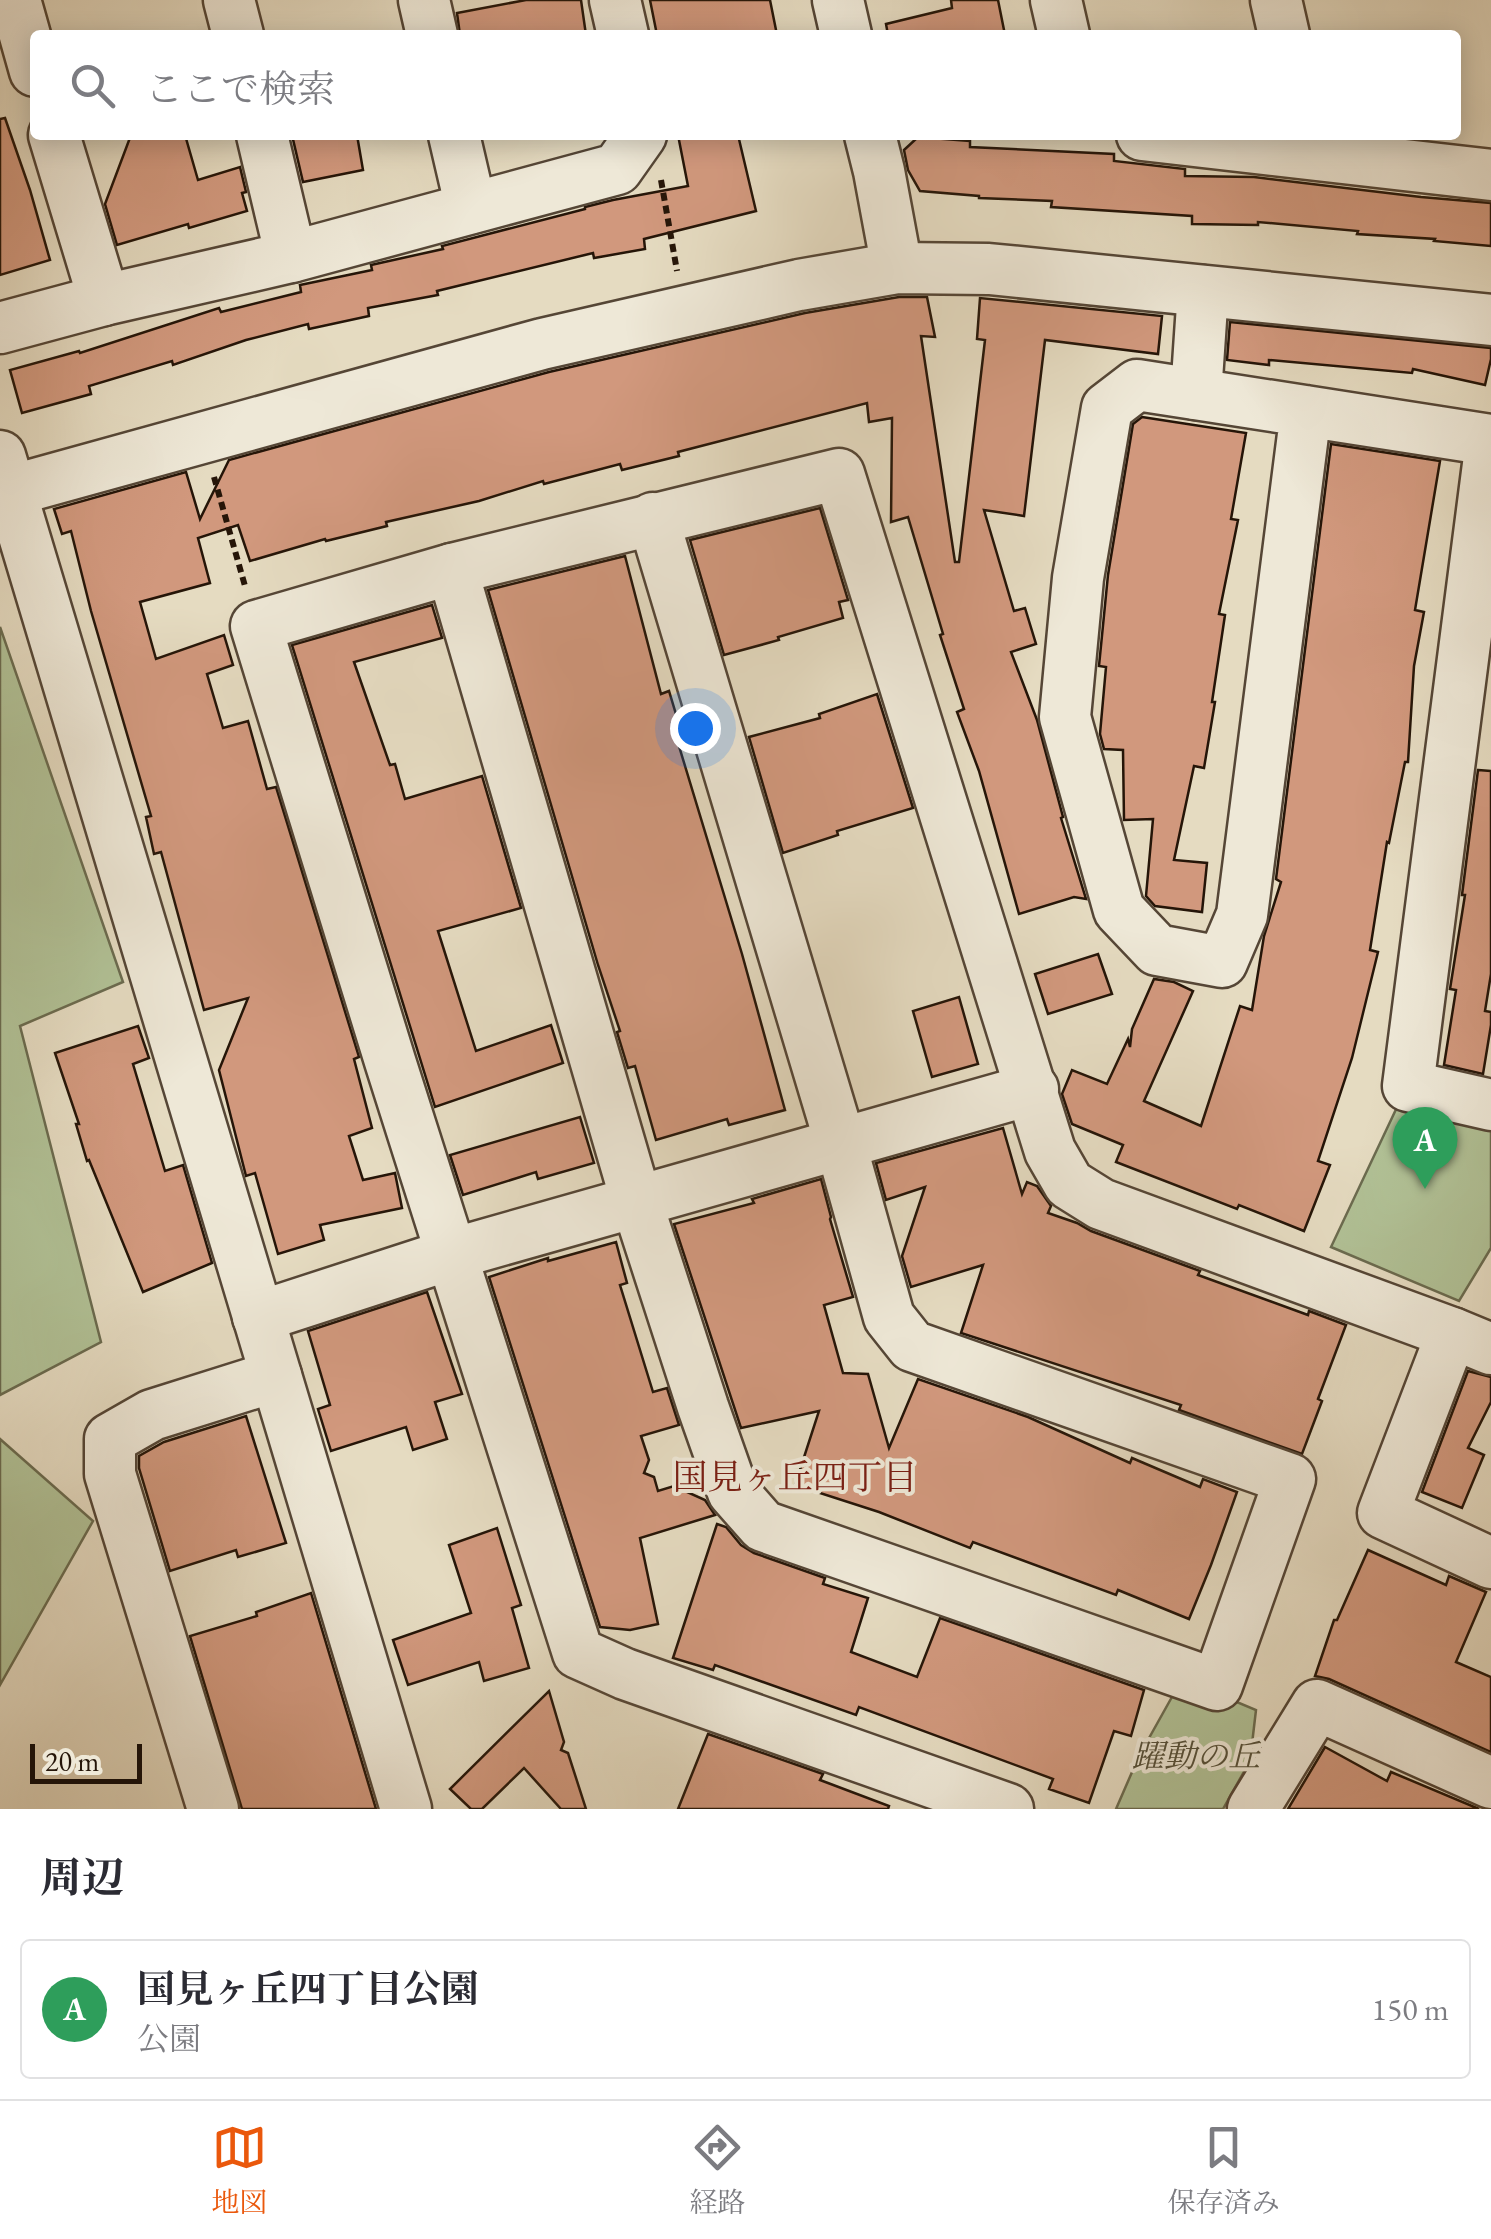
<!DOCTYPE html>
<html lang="ja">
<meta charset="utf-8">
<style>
body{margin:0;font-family:"EB Garamond","Noto Serif JP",serif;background:#f2f2f3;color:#2b2b33}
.scale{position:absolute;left:30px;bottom:25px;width:112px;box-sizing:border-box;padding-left:10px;border:5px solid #251508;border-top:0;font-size:28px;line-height:35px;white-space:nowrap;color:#251508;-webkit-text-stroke:8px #eee8d7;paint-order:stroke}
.you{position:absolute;left:695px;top:728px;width:35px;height:35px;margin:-25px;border:8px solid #fff;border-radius:50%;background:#1a73e8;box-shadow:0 0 0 15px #1a73e833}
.badge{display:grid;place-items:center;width:65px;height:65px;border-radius:50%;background:#ea580c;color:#fff;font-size:32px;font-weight:700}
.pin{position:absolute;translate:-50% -82px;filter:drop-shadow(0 2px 5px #0008)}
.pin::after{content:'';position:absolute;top:52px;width:35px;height:30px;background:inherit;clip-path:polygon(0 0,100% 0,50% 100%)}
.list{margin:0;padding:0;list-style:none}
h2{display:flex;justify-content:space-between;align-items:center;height:130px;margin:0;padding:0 40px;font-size:42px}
h2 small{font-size:32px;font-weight:400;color:#7c7c81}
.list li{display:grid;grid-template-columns:65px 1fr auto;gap:30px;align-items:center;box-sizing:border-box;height:140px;margin:0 20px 20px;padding:0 20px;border:2px solid #e1e1e2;border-radius:10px}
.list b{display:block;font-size:38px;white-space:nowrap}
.list p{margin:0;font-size:32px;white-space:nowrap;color:#7c7c81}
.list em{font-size:32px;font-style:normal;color:#7c7c81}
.icon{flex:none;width:55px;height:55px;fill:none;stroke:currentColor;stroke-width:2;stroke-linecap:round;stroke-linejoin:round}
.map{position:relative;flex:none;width:1491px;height:1809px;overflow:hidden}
.search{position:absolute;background:#fff;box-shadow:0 5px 25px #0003;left:30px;right:30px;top:30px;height:110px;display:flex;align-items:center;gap:25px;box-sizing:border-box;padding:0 35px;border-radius:10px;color:#7c7c81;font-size:38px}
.sheet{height:290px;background:#fff}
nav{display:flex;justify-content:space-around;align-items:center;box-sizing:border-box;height:140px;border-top:2px solid #e1e1e2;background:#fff;font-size:28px;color:#7c7c81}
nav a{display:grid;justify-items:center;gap:5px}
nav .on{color:#ea580c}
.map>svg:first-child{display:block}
.green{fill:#b1c196;stroke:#6b6b4f;stroke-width:2.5}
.building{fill:#d1987d;stroke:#251508;stroke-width:2.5}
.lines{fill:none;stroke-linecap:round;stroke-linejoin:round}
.minor-casing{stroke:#554636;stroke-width:55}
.path{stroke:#251508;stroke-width:6;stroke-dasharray:8 5;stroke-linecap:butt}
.minor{stroke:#eee8d7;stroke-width:50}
.labels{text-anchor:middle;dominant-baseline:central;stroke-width:8;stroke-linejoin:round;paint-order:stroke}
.park-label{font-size:32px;font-style:italic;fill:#56513a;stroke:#eee8d7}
.neighbourhood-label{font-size:35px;fill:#7a1f14;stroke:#eee8d7}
</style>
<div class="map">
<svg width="1491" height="1809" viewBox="0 0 1491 1809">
<rect width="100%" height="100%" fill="#e5dbc1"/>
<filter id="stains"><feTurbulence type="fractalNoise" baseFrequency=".002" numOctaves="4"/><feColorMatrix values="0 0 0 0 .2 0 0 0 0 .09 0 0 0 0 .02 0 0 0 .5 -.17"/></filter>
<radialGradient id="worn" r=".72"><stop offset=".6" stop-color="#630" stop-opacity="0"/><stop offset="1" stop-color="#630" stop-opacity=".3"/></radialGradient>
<g class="green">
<path d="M0 627 123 982 20 1026 101 1342 0 1395Z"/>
<path d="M1399 1103 1491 1130V1248L1459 1301 1331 1247Z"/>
<path d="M0 1439 93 1521 0 1685Z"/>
<path d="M1182 1679 1256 1710 1250 1761 1223 1809H1116L1139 1756Z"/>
</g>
<g class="building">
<path d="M526 0H581L586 35H460L457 13Z"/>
<path d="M650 0H770L777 35H657Z"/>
<path d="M951 0H998L1005 35H888L886 24 952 8Z"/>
<path d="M5 118 30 190 50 260 0 275V119Z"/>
<path d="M131 135H185L198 180 240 167 246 192 242 193 247 211 189 228 188 224 117 245 105 204Z"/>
<path d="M292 135H357L363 170 303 182Z"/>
<path d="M678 135H738L756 211 644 239 645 249 594 258 593 253 437 291 438 295 368 308 369 316 309 329 308 324 246 340 173 365 172 361 89 386 91 394 22 413 10 370 79 351 80 353 219 308 221 312 301 292 300 285 372 270 371 265 443 249 442 246 585 209V207L613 200 688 186Z"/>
<path d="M918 137 970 141V147L1114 154V161L1185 169V176L1254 177 1421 197 1491 203V246L1434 241 1435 239 1357 234 1358 231 1258 222V225L1192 224V216L1051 207 1052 201 979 198V196L920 191 908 170 904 150Z"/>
<path d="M899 297H927L935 337 921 336 955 562H959L985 340 977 339 980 298 1162 316 1158 354 1045 340 1024 516 984 510 1014 611 1025 608 1036 644 1011 652 1037 720 1063 817 1061 818 1086 899 1074 897 1019 914 979 771 957 712 964 709 940 635 943 634 908 517 891 522 892 418 869 422 867 403 678 452 679 456 622 470 620 464 544 484 543 481 479 501 386 522 387 526 326 541 325 539 250 561 238 525 198 538 210 583 140 602 156 659 224 635 233 665 207 674 223 728 248 721 267 789 276 787 359 1057 354 1059 372 1128 349 1136 363 1180 395 1173 402 1208 320 1225 324 1240 278 1254 255 1173 246 1176 219 1070 248 998 204 1010 161 852 154 854 146 817 151 816 91 611 71 531 62 534 54 509 186 472 200 519 229 460 549 372 805 313Z"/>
<path d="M1230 322 1491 348V359L1485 385 1413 369 1412 373 1269 360V365L1227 360Z"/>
<path d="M1142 417 1246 433 1231 519 1238 520 1219 614 1225 615 1212 702H1215L1204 768 1194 766 1174 860 1207 863 1202 912 1155 906 1146 896 1153 819 1124 820 1123 750 1104 749 1100 734 1106 667 1099 666 1108 575 1133 424Z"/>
<path d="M1331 444 1440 461 1415 610 1424 612 1414 666 1408 762H1405L1389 843 1387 842 1370 950 1378 952 1352 1058 1318 1161 1330 1165 1304 1231 1239 1205 1237 1209 1116 1162 1123 1145 1072 1124 1062 1094 1072 1070 1107 1084 1128 1039 1130 1047 1132 1029 1154 979 1174 982 1193 991 1144 1101 1201 1126 1240 1006 1252 1010 1264 936 1281 882 1276 879Z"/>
<path d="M820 508 848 600 839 602 843 618 778 637 779 640 724 655 690 540Z"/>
<path d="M625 556 661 694 669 691 678 721 672 723 742 954 785 1110 729 1125 727 1119 656 1140 635 1066 628 1068 617 1032 620 1031 598 965 488 590Z"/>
<path d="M432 605 442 638 354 662 390 765 395 764 405 799 482 776 521 908 438 931 476 1051 551 1025 563 1063 435 1107 292 645Z"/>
<path d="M877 694 913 808 837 831 838 835 783 853 749 737 820 718 819 714Z"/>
<path d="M1478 770 1491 771V974L1485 1011 1491 1012V1025L1483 1074 1444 1065 1456 990 1450 989 1465 895H1462Z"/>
<path d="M1098 954 1112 994 1048 1014 1035 974Z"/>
<path d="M959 997 978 1064 932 1077 913 1011Z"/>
<path d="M138 1026 149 1058 133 1064 165 1171 183 1165 212 1263 143 1292 89 1160 87 1161 76 1124H79L55 1053Z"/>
<path d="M580 1117 594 1163 538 1179 536 1172 463 1195 450 1155Z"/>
<path d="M1003 1128 1022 1194 1027 1182 1037 1186 1051 1206 1048 1213 1077 1223 1091 1231 1200 1271 1198 1275 1308 1315 1309 1311 1346 1325 1318 1399 1322 1401 1302 1454 1179 1410 1181 1405 961 1333 983 1265 911 1287 902 1256 925 1187 886 1200 876 1163Z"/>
<path d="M821 1179 831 1217 830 1219 853 1297 824 1305 843 1373 868 1374 889 1448 918 1379 1028 1417 1130 1463 1132 1458 1200 1487 1203 1479 1237 1492 1211 1565 1189 1619 1118 1590 1116 1595 973 1542 970 1548 879 1512 795 1485 819 1411 741 1428 674 1224 754 1203 752 1199Z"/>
<path d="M616 1242 627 1283 620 1285 653 1392 667 1388 679 1425 641 1436 649 1460 644 1473 654 1477 658 1491 674 1486 705 1500 715 1515 640 1538 658 1624 630 1630 600 1627 489 1277 548 1258V1261Z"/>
<path d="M427 1292 462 1394 435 1402 447 1439 413 1450 406 1427 331 1451 318 1409 330 1405 308 1331Z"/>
<path d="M1468 1371 1491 1377V1402L1468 1448 1484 1455 1462 1508 1422 1492Z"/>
<path d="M246 1416 286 1543 238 1557 236 1550 170 1571 139 1468V1456L164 1442Z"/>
<path d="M717 1524 726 1527 741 1545 754 1553 825 1578 823 1584 868 1598 851 1652 917 1677 940 1618 1144 1690 1131 1736 1114 1731 1089 1803 1049 1789 1053 1779 859 1707 856 1715 715 1665 713 1670 673 1658Z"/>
<path d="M497 1528 521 1605 512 1608 529 1668 484 1681 479 1662 408 1685 393 1640 471 1613 449 1545Z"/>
<path d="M1368 1550 1446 1585 1449 1576 1486 1592 1456 1662 1491 1677V1752L1329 1679 1315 1676 1334 1620H1337Z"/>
<path d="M311 1593 376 1809H242L190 1636 257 1616 256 1612Z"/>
<path d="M549 1691 564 1742 561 1750 568 1753 586 1809H561L524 1768 482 1809H471L450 1789Z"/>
<path d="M708 1734 823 1774 820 1780 889 1806 888 1809H678Z"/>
<path d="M1325 1747 1387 1781 1391 1772 1479 1809H1288Z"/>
</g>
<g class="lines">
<g class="minor-casing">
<g id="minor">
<path d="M15 0 35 71"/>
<path d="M229 0 238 35"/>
<path d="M424 0 432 35"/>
<path d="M615 0 623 35"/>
<path d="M838 0 846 35"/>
<path d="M1056 0 1064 35"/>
<path d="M1276 0 1284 35"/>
<path d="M54 135 104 300"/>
<path d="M262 135 291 257"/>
<path d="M454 135 471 208"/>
<path d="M870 135 879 171 897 268"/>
<path d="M1142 135 1491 175"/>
<path d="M0 328 104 300 291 257 617 169 641 135"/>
<path d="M1196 394 1203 291"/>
<path d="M1306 411 1242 915 1222 962 1157 950 1119 910 1065 717 1078 578 1107 408 1137 385 1491 440"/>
<path d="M1491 441 1408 1086 1491 1105"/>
<path d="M0 456 406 1809"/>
<path d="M10 491 542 344 799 285 897 268 989 269 1491 320"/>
<path d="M452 569 637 1203 703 1407 733 1492 763 1526 1217 1685 1290 1479 912 1346 889 1317 841 1145 653 518"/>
<path d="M258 1317 452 1254 1033 1089"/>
<path d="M1452 1333 1383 1513 1491 1563"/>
<path d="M213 1809 110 1474V1439L152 1415 276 1376"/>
<path d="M1008 1809 625 1674 578 1653 390 1061 256 626 452 569 839 474 1050 1151 1069 1184 1101 1204 1452 1333 1491 1349"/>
<path d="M1253 1809 1317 1705 1491 1783"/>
</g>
</g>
<g class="path">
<path d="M661 180 677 271"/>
<path d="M214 477 245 586"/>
</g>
<use href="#minor" class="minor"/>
</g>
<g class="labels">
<g class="park-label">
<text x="1196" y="1756">躍動の丘</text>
</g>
<g class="neighbourhood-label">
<text x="795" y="1476">国見ヶ丘四丁目</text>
</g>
</g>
<rect width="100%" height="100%" filter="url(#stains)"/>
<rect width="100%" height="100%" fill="url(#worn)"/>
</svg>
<div class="scale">20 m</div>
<div class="you"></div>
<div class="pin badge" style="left:1425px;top:1189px;background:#2e9e5b">A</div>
<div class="search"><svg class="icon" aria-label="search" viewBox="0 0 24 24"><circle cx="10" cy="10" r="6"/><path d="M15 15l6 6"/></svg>ここで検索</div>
</div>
<section class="sheet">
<h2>周辺<small></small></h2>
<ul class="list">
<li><span class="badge" style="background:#2e9e5b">A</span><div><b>国見ヶ丘四丁目公園</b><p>公園</p></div><em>150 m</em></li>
</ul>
</section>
<nav>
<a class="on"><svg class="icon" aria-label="map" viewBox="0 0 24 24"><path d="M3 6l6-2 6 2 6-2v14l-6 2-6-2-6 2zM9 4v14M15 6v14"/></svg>地図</a>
<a><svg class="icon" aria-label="directions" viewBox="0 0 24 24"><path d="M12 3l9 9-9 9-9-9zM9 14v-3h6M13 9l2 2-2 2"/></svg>経路</a>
<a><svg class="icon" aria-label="saved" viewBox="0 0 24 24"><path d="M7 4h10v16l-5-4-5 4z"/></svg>保存済み</a>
</nav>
